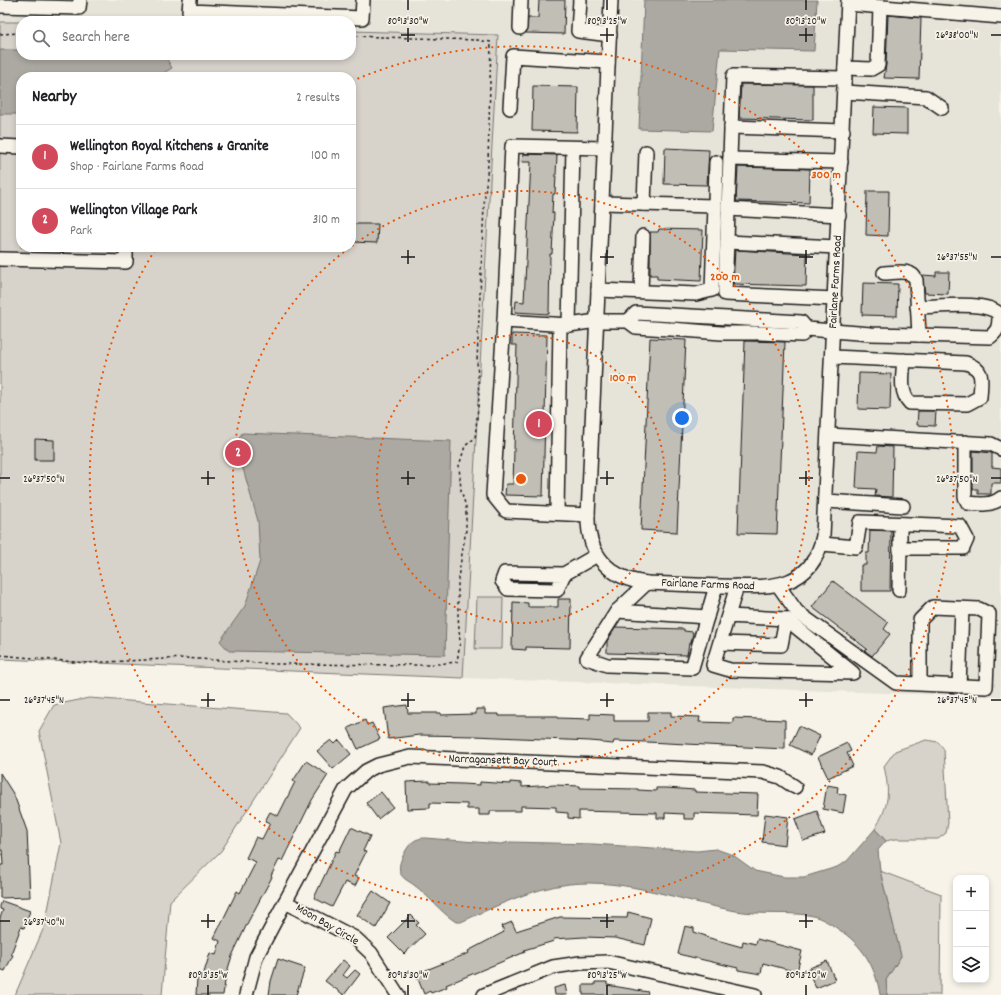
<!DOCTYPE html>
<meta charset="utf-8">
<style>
body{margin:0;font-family:Dekko,sans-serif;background:#f2f2f2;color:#202124}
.controls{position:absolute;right:12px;bottom:12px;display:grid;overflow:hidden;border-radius:8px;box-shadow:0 2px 6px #0003}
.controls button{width:36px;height:36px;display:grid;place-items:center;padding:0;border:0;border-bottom:1px solid #e0e0e0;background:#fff;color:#202124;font:20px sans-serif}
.you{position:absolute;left:682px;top:418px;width:14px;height:14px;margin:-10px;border:3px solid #fff;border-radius:50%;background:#1a73e8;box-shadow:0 0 0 6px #1a73e833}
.badge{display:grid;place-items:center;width:26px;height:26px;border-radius:50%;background:#d1495b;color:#fff;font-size:13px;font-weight:700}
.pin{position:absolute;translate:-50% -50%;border:2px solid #fff;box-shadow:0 1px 4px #0006}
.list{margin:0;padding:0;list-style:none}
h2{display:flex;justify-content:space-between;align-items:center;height:52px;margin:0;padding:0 16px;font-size:17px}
h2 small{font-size:13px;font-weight:400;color:#757577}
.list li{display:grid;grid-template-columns:26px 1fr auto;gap:12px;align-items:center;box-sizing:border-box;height:64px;padding:0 16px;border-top:1px solid #e0e0e0}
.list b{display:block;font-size:15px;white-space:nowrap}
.list p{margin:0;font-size:13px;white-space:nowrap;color:#757577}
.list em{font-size:13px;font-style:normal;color:#757577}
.icon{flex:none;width:22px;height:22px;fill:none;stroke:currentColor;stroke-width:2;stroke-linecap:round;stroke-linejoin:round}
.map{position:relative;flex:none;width:1001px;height:995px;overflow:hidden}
.search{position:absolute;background:#fff;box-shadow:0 2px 6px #0003;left:16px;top:16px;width:340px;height:44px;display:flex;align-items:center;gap:10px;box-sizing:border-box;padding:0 14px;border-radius:16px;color:#757577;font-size:15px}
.panel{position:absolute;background:#fff;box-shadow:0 2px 6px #0003;left:16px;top:72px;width:340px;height:180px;border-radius:16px}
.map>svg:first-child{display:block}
.built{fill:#e6e3d9}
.green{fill:#d7d3cb;stroke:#7a7874;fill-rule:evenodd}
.water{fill:#aca9a2;stroke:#72716c}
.building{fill:#c0beb5;stroke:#1c1c1c}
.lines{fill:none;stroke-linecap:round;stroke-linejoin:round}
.minor-casing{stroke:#1c1c1c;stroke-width:16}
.path{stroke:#1c1c1c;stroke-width:1.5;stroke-dasharray:3 3;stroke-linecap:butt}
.minor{stroke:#f7f3e8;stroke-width:13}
.ticks{fill:none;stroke:#1c1c1c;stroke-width:1.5}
.ring{fill:none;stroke:#e8590c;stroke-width:2;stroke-dasharray:2 4}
.labels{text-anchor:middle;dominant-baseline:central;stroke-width:3.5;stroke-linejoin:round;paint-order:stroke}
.street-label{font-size:12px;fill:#1c1c1c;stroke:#f7f3e8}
.ticks-label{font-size:10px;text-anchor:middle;fill:#1c1c1c;stroke:#f7f3e8;stroke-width:3.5;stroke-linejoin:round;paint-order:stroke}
.centre{fill:#e8590c;stroke:#f7f3e8;stroke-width:2}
.ring-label{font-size:12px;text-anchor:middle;font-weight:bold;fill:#e8590c;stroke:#f7f3e8;stroke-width:3.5;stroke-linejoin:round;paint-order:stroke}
</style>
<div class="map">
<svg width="1001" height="995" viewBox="0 0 1001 995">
<rect width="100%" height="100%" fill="#f7f3e8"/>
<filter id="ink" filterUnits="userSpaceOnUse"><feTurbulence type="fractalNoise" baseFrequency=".025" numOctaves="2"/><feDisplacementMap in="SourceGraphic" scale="8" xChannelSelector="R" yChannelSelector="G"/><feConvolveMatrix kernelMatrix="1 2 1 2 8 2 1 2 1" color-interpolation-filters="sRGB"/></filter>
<g filter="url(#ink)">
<path class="built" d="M0 0H1001V697L463 678 498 35 351 31V21L0 22Z"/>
<g class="green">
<path d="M0 22H21V55H351V31L498 35 463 678 0 659ZM21 77H351V247H21Z"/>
<path d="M477 597H503L502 649H475Z"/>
<path d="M89 698 286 713 300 728 221 851 170 901 162 995H15L45 925 61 843 39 731 54 705Z"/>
<path d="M926 740 938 742 944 749 948 823 946 833 938 839H894L886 841 875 829C889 805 890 794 884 766L895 751Z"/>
<path d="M880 871 941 894 940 995H887L886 980 901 956Z"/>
</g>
<g class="water">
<path d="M644 0H817L814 51 720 49 712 131 639 129Z"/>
<path d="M0 50H21V55L165 56 172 68 157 77H21V114H0Z"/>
<path d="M242 433 451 441 445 655 229 651 220 641 245 606 260 561 258 521 236 444Z"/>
<path d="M875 829 886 841 878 850 880 871 901 956 886 980 887 995H880C876 967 862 944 838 929 830 923 818 916 808 915 784 912 760 915 736 911 680 901 627 878 569 884 530 889 496 906 461 922H456C440 912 429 896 414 885 409 881 402 879 400 872 398 864 402 858 405 852 410 843 415 838 425 838L501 844 510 842 593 844 697 851 716 849 733 855 755 871 784 877H804L837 867 847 861Z"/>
</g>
<g class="building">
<path d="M539 0H565L564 34 526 33 528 18H538Z"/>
<path d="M888 15 921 18 919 79 884 78 886 65Z"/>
<path d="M741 84 813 85V120L739 118Z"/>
<path d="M533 86 578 87 577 132 532 131Z"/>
<path d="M874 107 907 108V134L873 133Z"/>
<path d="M665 148 709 150 707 185 664 184Z"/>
<path d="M523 154 557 155 555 194H553L552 213H554L552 254H550L549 314 515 312 516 301 524 302 531 162H522Z"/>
<path d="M738 167 810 169 809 203 736 201Z"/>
<path d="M867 191H889L888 236 866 235Z"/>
<path d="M351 224H378L377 243 351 242Z"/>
<path d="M659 229 703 230 701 281 657 279V275H650V232H658Z"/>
<path d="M735 250 807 254 806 286 733 284Z"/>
<path d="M936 272H949L948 294 925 293 922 275 936 276Z"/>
<path d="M863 283 898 284 897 316 862 315Z"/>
<path d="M512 334 547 335 543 496 505 495 506 484H513L517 345H512Z"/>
<path d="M650 338 686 340 677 532 641 530Z"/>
<path d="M745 341 785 342 777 534 738 533Z"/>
<path d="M859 373 891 374 890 410 858 409Z"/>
<path d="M918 411H936L935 426 917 425Z"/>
<path d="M35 439 54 440V460H35Z"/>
<path d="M878 446 893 447 892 497 875 496 876 489 856 488 858 451 877 452Z"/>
<path d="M973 451 992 453V467L1001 468V483H991V494H978V489H973Z"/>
<path d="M870 530 891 531 890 591H861V565H866V553H869Z"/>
<path d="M833 581 888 623 884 629 890 634 872 656 865 651 867 649 812 607Z"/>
<path d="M558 599H571L570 648 526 647V650L512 649 513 602 528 603V607H558Z"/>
<path d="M616 627 684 629V631L693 632 692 638 691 643H689L687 655 607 653V641Z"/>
<path d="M407 705 408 713H441V715L476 714V709H485V714H499V716H557V718L590 719V714L614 715V721H648V712H671V716L700 717 699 722 733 723V718L785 720V749L647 742 614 741 613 744 602 743V742L590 741 474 736 419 735 388 739 384 708Z"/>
<path d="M365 720 367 725 372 723 380 739 358 749 348 728Z"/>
<path d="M799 726 820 736 811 755 790 745Z"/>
<path d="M331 740 335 744 339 740 351 754 333 769 317 751Z"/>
<path d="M847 743 851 751 847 753 853 766 828 778 818 757Z"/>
<path d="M306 761 328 775 312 800 282 861 279 860 271 876 272 877 248 922 232 956 226 975 223 995H196L197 978 202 979 210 953 216 955 220 941 214 938 237 891 240 893 256 862 246 858 256 837 262 839 270 823 265 821 270 812 278 816 295 782 293 781Z"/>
<path d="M0 773 14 795 27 831 30 897 0 898V865H3L2 850H0Z"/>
<path d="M429 781V783L462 784 480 785V782L510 784V782L522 783V787L555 785 580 786V788L638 789V790L656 791V788H666L695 790V792L758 794 757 815 694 813V819H684V814L665 813V818H657V813L579 811V819L568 818V813L556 812V807L521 806V811H490V815H479V809H467V804L430 803V808L407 809 406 782Z"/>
<path d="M827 785 838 787 837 793 846 795 843 813 823 809Z"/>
<path d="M381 792 393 807 378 819 366 803Z"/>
<path d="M817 811 825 834 803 841 795 819Z"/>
<path d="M765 814 788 817 785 845 762 842Z"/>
<path d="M351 827 370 836 363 851 366 852 354 876 359 878 355 886 345 882 332 907 314 898 336 851 339 852Z"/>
<path d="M373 891 390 903 376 928 357 915Z"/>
<path d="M2 901 30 911 24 928 21 927 11 954 13 955 5 971 0 969V918L3 910 0 909V906Z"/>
<path d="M628 912 651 918 645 945 615 938 584 937 553 939 554 941 524 950 525 952 446 985 447 987 431 993 430 991 424 994 416 974 469 953 468 951 504 932 502 926 512 922 516 931 560 917 627 918Z"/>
<path d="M411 915 419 923 416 925 425 934 404 954 388 938Z"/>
<path d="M685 926 694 928V932L706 936V937L742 947 743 941 756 944 757 939 802 951 797 972 763 963 761 974 738 970V968L678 954Z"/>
<path d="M278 959 305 968 296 995H269L271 981Z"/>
<path d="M343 960 350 966 343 975 347 978 355 970 360 974 344 995 325 981Z"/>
<path d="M827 961 835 980 816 988 807 969Z"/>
<path d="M595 982H607V985L648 992 647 995H583V985H595Z"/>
<path d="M565 985 567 995H555L554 988Z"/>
</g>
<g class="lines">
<g class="minor-casing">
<g id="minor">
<path d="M190 0 189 11 362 18 363 0"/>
<path d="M580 0 578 31 610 35"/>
<path d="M611 0 588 515C587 553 608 579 647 583 671 584 696 585 720 586 765 587 811 593 823 536L848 0"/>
<path d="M848 4 1001 17"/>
<path d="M0 6 79 8 80 0"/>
<path d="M520 28 521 0"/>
<path d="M845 68 871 69 878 65 880 7"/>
<path d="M844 92 926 97 942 108"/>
<path d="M510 108 513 56 608 62"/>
<path d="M731 127 843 131"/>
<path d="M0 146 21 147"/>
<path d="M604 148 512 146 504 321 569 325 597 321H628L636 327 668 329"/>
<path d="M730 159 841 162"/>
<path d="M644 204 646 152"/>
<path d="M715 206 716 162"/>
<path d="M728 209 839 215"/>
<path d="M727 242 837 247"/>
<path d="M0 259 126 262V247"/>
<path d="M598 290 696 294 712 290 715 206 602 203"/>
<path d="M641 291 643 236"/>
<path d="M835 299 725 294 733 76 845 78"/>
<path d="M917 307C937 307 986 300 999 314 999 325 999 330 990 337L919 335"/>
<path d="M504 321 493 495 506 511 588 515"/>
<path d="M628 321 636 313 801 322 807 329 871 334 919 335 916 280C911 268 895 273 884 273"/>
<path d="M569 325 573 148"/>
<path d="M671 329 721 333H756"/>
<path d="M760 333 802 335 807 329"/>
<path d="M832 357 966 363C985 370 981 379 980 397L967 404 910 403C899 392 903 374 904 360"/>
<path d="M829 435 991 444 1001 449"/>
<path d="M965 442V497L968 503C978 504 992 506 1001 498"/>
<path d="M826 501 903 506"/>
<path d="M557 513 560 325"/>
<path d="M822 544 856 547 860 522 960 526 967 539 963 548H900V524"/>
<path d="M564 574 557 590 508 589 502 581 505 573 564 574 597 555"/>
<path d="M647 583 617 611 587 658 607 665 692 668 716 586"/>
<path d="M778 585 797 612 896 683 986 687 989 614 979 609 933 607 920 620V684"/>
<path d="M899 590 900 548"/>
<path d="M617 611 707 617"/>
<path d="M728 616 786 619 853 673 730 670 713 665 737 586"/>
<path d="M720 643 781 645 786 619"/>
<path d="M959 686 962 609"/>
<path d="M285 902 346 789 366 771 378 765 410 757 763 772 780 777 795 787"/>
<path d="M246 995 256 957 285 902 355 938 371 953 398 995"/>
<path d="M484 995 553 967 580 963 608 962 755 995"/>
</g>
</g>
<g class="path">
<path d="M0 34 21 33"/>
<path d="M0 655 86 663 184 658 275 664 427 665 457 662 460 642 458 615V578L466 530V507L461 490 459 466 465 446 475 438 479 397 477 361 484 206 488 164 491 42 477 40 351 36"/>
</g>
<use href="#minor" class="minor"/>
</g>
</g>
<path class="ticks" d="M408 0V10M607 0V10M806 0V10M408 28V42M607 28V42M806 28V42M401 35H415M600 35H614M799 35H813M991 35H1001M408 250V264M607 250V264M806 250V264M401 257H415M600 257H614M799 257H813M991 257H1001M208 471V485M408 471V485M607 471V485M806 471V485M0 478H10M201 478H215M401 478H415M600 478H614M799 478H813M991 478H1001M208 693V707M408 693V707M607 693V707M806 693V707M0 700H10M201 700H215M401 700H415M600 700H614M799 700H813M991 700H1001M208 914V928M408 914V928M607 914V928M806 914V928M0 921H10M201 921H215M401 921H415M600 921H614M799 921H813M208 985V995M408 985V995M607 985V995M806 985V995"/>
<g class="ring">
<circle cx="521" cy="479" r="144"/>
<circle cx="521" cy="479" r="288"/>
<path d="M352 81A432 432 0 1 1 155 250"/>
</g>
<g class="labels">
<g class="street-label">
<text transform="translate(836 282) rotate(-87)">Fairlane Farms Road</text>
<text transform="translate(708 585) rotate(2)">Fairlane Farms Road</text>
<text transform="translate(503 761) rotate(2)">Narragansett Bay Court</text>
<text transform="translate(327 925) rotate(30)">Moon Bay Circle</text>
</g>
</g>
<g class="ticks-label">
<text x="408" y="24">80°13'30"W</text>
<text x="607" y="24">80°13'25"W</text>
<text x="806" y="24">80°13'20"W</text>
<text x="957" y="38">26°38'00"N</text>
<text x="957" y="260">26°37'55"N</text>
<text x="44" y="482">26°37'50"N</text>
<text x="957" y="482">26°37'50"N</text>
<text x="44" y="703">26°37'45"N</text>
<text x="957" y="703">26°37'45"N</text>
<text x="44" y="925">26°37'40"N</text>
<text x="208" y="978">80°13'35"W</text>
<text x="408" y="978">80°13'30"W</text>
<text x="607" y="978">80°13'25"W</text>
<text x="806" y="978">80°13'20"W</text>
</g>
<circle cx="521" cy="479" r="6" class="centre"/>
<g class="ring-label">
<text x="826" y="178">300 m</text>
<text x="725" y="280">200 m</text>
<text x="623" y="381">100 m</text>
</g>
</svg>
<div class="controls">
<button>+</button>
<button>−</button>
<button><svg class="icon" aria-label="layers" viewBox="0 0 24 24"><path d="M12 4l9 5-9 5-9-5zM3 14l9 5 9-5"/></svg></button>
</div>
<div class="you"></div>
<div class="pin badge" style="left:539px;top:424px">1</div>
<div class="pin badge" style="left:238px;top:453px">2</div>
<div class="search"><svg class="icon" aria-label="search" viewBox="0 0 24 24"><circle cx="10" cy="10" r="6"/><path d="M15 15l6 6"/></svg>Search here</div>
<section class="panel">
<h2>Nearby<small>2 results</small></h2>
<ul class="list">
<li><span class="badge">1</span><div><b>Wellington Royal Kitchens &amp; Granite</b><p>Shop · Fairlane Farms Road</p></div><em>100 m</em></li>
<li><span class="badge">2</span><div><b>Wellington Village Park</b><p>Park</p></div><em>310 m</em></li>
</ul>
</section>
</div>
